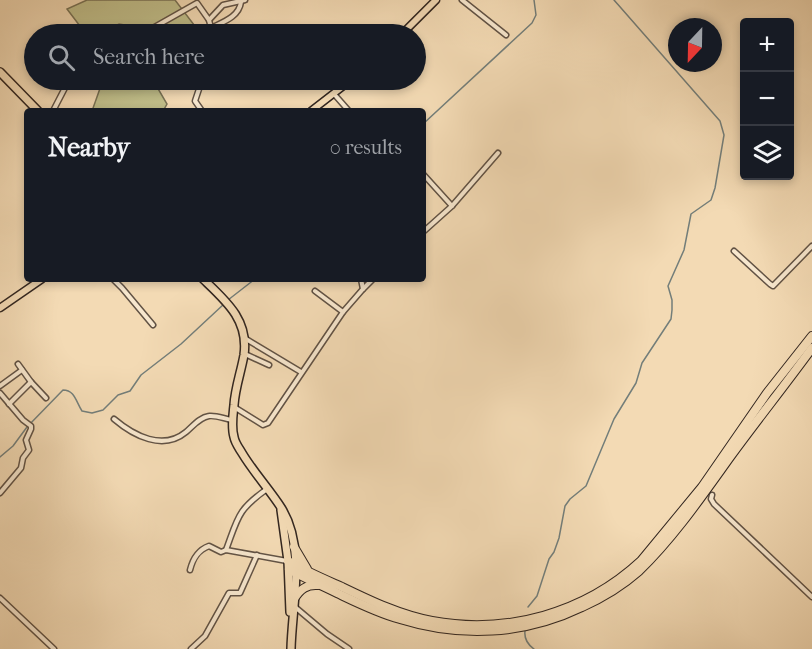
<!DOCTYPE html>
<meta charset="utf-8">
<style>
body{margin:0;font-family:"IM FELL French Canon",serif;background:#242831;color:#f1f3f6}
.controls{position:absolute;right:18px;top:18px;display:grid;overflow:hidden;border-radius:6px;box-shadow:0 3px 9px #0003}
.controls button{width:54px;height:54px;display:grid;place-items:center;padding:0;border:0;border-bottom:2px solid #363941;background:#171b24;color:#f1f3f6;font:30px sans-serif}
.compass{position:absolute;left:668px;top:18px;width:54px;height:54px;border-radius:50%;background:#171b24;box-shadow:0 3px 9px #0003;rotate:202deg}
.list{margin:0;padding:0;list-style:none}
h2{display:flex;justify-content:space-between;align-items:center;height:78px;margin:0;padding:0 24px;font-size:26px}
h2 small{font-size:20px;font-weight:400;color:#9ea1a6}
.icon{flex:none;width:33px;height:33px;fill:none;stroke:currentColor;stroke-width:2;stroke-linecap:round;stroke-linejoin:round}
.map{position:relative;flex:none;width:812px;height:649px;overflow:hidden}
.search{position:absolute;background:#171b24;box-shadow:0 3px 9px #0003;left:24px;top:24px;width:402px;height:66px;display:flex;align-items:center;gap:15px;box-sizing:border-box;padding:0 21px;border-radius:33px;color:#9ea1a6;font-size:22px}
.panel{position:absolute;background:#171b24;box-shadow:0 3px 9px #0003;left:24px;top:108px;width:402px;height:174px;border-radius:6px}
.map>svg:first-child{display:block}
.green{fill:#c0be8a;stroke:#797255;stroke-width:1.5}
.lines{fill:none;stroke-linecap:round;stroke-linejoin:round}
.stream{stroke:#737e7a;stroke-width:1.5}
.minor-casing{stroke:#625345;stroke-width:7}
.primary-casing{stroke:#322620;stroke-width:9}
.trunk-casing{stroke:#322620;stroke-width:10}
.motorway-casing{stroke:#322620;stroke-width:10}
.minor{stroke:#f7e7ce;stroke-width:4}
.primary{stroke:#f3dab4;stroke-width:6}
.trunk{stroke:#f3dab4;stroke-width:7}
.motorway{stroke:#f3dab4;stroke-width:8}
</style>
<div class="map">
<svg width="812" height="649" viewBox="0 0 812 649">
<rect width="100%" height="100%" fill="#f3dab4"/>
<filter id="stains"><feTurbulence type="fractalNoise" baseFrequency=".00333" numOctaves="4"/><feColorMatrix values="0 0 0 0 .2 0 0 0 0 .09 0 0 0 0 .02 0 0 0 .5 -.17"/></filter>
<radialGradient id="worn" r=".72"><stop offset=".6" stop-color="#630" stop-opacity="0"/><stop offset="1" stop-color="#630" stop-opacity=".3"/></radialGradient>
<g class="green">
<path d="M87 0H175L201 34H86L67 9Z"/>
<path d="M103 80H153L167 104 163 111H92Z"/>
</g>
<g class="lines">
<g class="stream">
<path d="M423 124 532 23 536 15 534 0"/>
<path d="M228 300 255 279"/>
<path d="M0 457 13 446 27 427 63 390C75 390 76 402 82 411L92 413 103 410 118 395 130 391 141 375 181 344 224 304"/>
<path d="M528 607 537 596 549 559 554 552 559 538 565 506 570 499 586 486 614 419 636 383 642 363 671 319 672 310V300L668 286 684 250 691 214 711 200 715 188 724 135 720 121 614 0"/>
<path d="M525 631C524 639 527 644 534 649"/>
</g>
<g class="minor-casing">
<g id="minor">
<path d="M462 0 506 35"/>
<path d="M209 20 223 5 245 0"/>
<path d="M144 33 197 3 209 20 211 28"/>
<path d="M106 34 119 27 135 29 149 34"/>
<path d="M209 34 211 28C223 22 239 17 241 2"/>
<path d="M199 80 201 83 195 101 202 111"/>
<path d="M334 94 349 111"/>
<path d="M53 111 69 80"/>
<path d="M423 174 452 206"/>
<path d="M423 232 452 206 498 153"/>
<path d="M734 251 770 284 773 286 812 246"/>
<path d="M113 279 122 288 153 325"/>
<path d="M363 289 373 279"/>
<path d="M343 312 363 289 361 279"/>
<path d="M246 339 301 372"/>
<path d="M245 354 269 365"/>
<path d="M18 364 31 382 46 398"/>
<path d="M0 386 22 370"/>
<path d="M0 393 23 420 31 426V429L26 440 29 450 23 458 21 468 0 493"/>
<path d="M9 404 31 382"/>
<path d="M234 407 263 425 268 423 343 312 315 291"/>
<path d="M114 419C134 436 163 451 186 432 193 426 200 417 209 416 216 415 225 419 232 420"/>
<path d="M712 495 711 499 714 504 812 597"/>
<path d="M226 550C238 518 237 510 267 489"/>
<path d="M190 570C193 558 198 550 209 546L221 552 226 550 287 561"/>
<path d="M0 598 54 649"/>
<path d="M295 607 327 634 349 649"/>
<path d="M191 649 205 636 229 593H240L257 555"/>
</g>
</g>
<g class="primary-casing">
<g id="primary">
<path d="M402 34 436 0"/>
<path d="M311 111 351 80"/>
<path d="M0 308 42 279"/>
</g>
</g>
<g class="trunk-casing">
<g id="trunk">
<path d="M0 72 38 111"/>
<path d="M203 279C226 301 249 320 244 355 241 372 235 388 234 405 233 415 231 427 234 437 235 443 239 448 242 453 254 473 270 490 282 509 306 549 292 605 291 649"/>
<path d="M281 510 288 561 290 612"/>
</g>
</g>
<g class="motorway-casing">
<g id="motorway">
<path d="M294 547 307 569"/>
<path d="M288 561C305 571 324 579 342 587 371 601 400 615 432 621 507 635 585 613 641 561L702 487 767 393 812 336"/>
<path d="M289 569C304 578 321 585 337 593 358 603 378 613 400 619 461 638 524 635 582 607 602 598 622 586 639 571 674 537 702 496 730 457 757 420 785 385 812 348"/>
<path d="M294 599C300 589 307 584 318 585"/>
</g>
</g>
<use href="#minor" class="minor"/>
<use href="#primary" class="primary"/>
<use href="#trunk" class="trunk"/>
<use href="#motorway" class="motorway"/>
</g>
<rect width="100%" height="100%" filter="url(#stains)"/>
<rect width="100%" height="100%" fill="url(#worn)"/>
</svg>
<div class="controls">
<button>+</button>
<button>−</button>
<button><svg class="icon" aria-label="layers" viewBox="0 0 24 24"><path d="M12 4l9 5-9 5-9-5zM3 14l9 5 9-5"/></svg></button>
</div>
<svg class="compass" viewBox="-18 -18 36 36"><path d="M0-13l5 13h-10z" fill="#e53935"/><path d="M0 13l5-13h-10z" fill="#9ea1a6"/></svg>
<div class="search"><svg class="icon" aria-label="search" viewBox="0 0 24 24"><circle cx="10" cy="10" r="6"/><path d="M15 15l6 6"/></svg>Search here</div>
<section class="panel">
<h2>Nearby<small>0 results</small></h2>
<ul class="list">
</ul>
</section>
</div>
